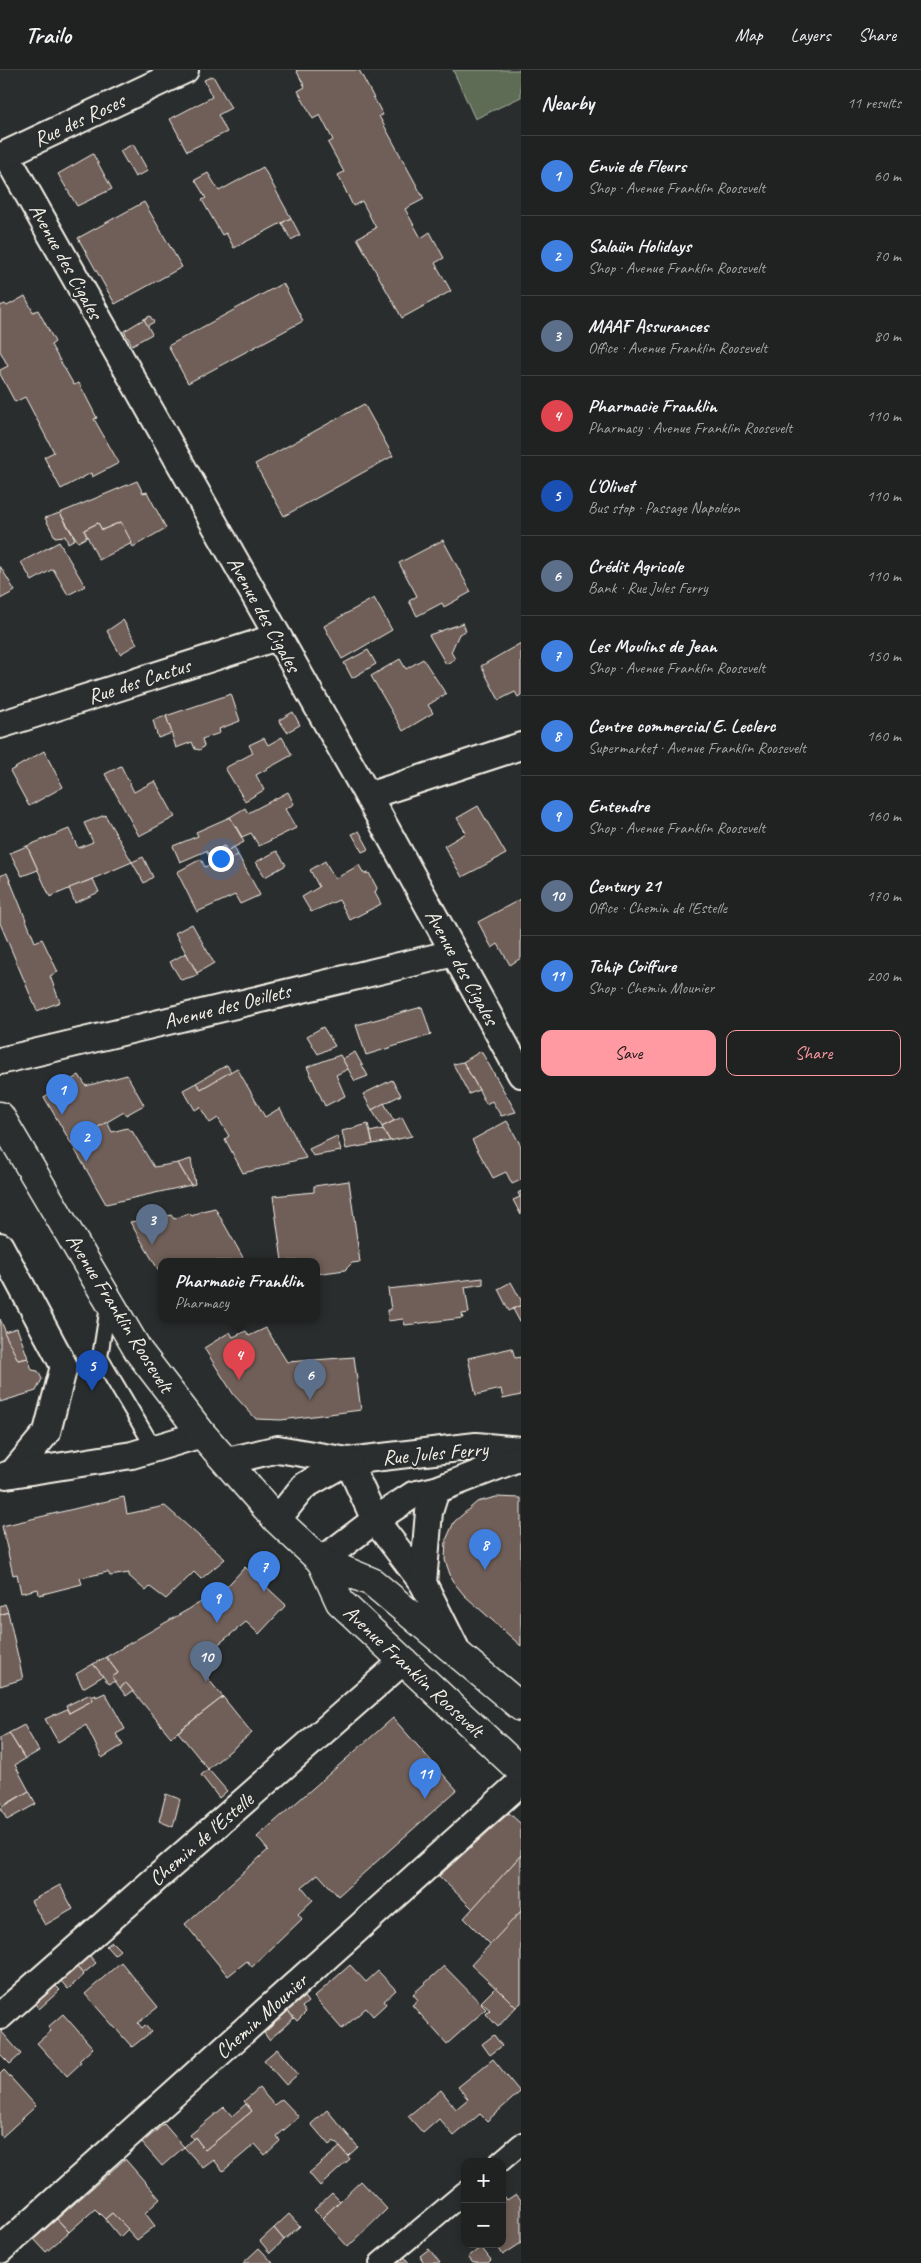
<!DOCTYPE html>
<meta charset="utf-8">
<style>
body{margin:0;font-family:Caveat,sans-serif;background:#2d2f2f;color:#f1f3f6}
.controls{position:absolute;right:15px;bottom:15px;display:grid;overflow:hidden;border-radius:10px;box-shadow:0 2px 8px #0003}
.controls button{width:45px;height:45px;display:grid;place-items:center;padding:0;border:0;border-bottom:1px solid #3d3f40;background:#202222;color:#f1f3f6;font:25px sans-serif}
.you{position:absolute;left:220px;top:788px;width:18px;height:18px;margin:-12px;border:4px solid #fff;border-radius:50%;background:#1a73e8;box-shadow:0 0 0 8px #1a73e833}
.badge{display:grid;place-items:center;width:32px;height:32px;border-radius:50%;background:#ff9aa2;color:#fff;font-size:16px;font-weight:700}
.pin{position:absolute;translate:-50% -41px;filter:drop-shadow(0 1px 2px #0008)}
.pin::after{content:'';position:absolute;top:26px;width:18px;height:15px;background:inherit;clip-path:polygon(0 0,100% 0,50% 100%)}
.popup{position:absolute;left:158px;top:1188px;width:162px;height:65px;box-sizing:border-box;display:grid;place-content:center;border-radius:10px;background:#202222;filter:drop-shadow(0 1px 4px #0005);font-size:16px;white-space:nowrap;color:#a2a4a5}
.popup b{font-size:19px;color:#f1f3f6}
.popup::after{content:'';position:absolute;left:50%;top:100%;margin-left:-10px;border:10px solid transparent;border-top-color:#202222}
.list{margin:0;padding:0;list-style:none}
h2{display:flex;justify-content:space-between;align-items:center;height:65px;margin:0;padding:0 20px;font-size:21px}
h2 small{font-size:16px;font-weight:400;color:#a2a4a5}
.list li{display:grid;grid-template-columns:32px 1fr auto;gap:15px;align-items:center;box-sizing:border-box;height:80px;padding:0 20px;border-top:1px solid #3d3f40}
.list b{display:block;font-size:19px;white-space:nowrap}
.list p{margin:0;font-size:16px;white-space:nowrap;color:#a2a4a5}
.list em{font-size:16px;font-style:normal;color:#a2a4a5}
.actions{display:flex;gap:10px;padding:15px 20px}
.actions a{flex:1;padding:11px 0;border:1px solid #ff9aa2;border-radius:10px;text-align:center;font-size:18px;color:#ff9aa2}
.actions .main{background:#ff9aa2;color:#111}
.map{position:relative;flex:none;width:521px;height:2193px;overflow:hidden}
header{display:flex;align-items:center;gap:30px;box-sizing:border-box;height:70px;padding:0 25px;background:#202222;border-bottom:1px solid #3d3f40}
header strong{font-size:24px}
nav{display:flex;gap:28px;margin-inline-start:auto;font-size:18px}
main{display:flex}
aside{flex:1;background:#202222}
.map>svg:first-child{display:block}
.green{fill:#5e6c54;stroke:#a9ae9e}
.building{fill:#705e59;stroke:#f4f1e8}
.lines{fill:none;stroke-linecap:round;stroke-linejoin:round}
.service-casing{stroke:#f4f1e8;stroke-width:18}
.pedestrian-casing{stroke:#f4f1e8;stroke-width:24}
.minor-casing{stroke:#f4f1e8;stroke-width:30}
.secondary-casing{stroke:#f4f1e8;stroke-width:31}
.service{stroke:#2a2d2e;stroke-width:14}
.pedestrian{stroke:#2a2d2e;stroke-width:20}
.minor{stroke:#2a2d2e;stroke-width:26}
.secondary{stroke:#2a2d2e;stroke-width:28}
.labels{text-anchor:middle;dominant-baseline:central;stroke-width:4.5;stroke-linejoin:round;paint-order:stroke}
.street-label{font-size:21px;fill:#f4f1e8;stroke:#2a2d2e}
</style>
<header>
<strong>Trailo</strong>
<nav><a>Map</a><a>Layers</a><a>Share</a></nav>
</header>
<main>
<div class="map">
<svg width="521" height="2193" viewBox="0 0 521 2193">
<rect width="100%" height="100%" fill="#2a2d2e"/>
<filter id="ink" filterUnits="userSpaceOnUse"><feTurbulence type="fractalNoise" baseFrequency=".02" numOctaves="2"/><feDisplacementMap in="SourceGraphic" scale="10" xChannelSelector="R" yChannelSelector="G"/><feConvolveMatrix kernelMatrix="1 2 1 2 8 2 1 2 1" color-interpolation-filters="sRGB"/></filter>
<g filter="url(#ink)">
<path class="green" d="M453 0H521V27L475 49Z"/>
<g class="building">
<path d="M296 0H359L383 45 379 46 424 129 405 139 421 168 430 162 444 188 435 193 451 221 402 248 357 168 376 158 362 131 353 136 338 105 344 102 328 73 333 70 320 45 313 49 298 21 305 17Z"/>
<path d="M213 6 231 38 218 45 227 62 187 81 170 49 212 27 204 10Z"/>
<path d="M133 74 148 101 135 107 120 81Z"/>
<path d="M93 84 112 119 77 136 58 104Z"/>
<path d="M263 97 291 148 234 178 226 163 222 165 202 130 206 128 195 110 208 103 219 121Z"/>
<path d="M144 132 182 197 115 234 78 168Z"/>
<path d="M291 148 300 165 291 170 282 153Z"/>
<path d="M283 213 303 251 188 313 168 276Z"/>
<path d="M25 226 33 242 38 240 55 272 51 275 74 315 79 313 97 348 94 349 119 393 92 407 91 403 61 419 44 387 54 382 25 327 15 332 0 304V300L8 296 0 281V236L5 234 7 236Z"/>
<path d="M150 246 154 252 147 256 144 249Z"/>
<path d="M144 249 152 264 132 275 124 261Z"/>
<path d="M364 334 393 386 284 446 255 394Z"/>
<path d="M137 411 143 423 147 422 166 458 133 477 121 452 102 460 98 453 84 460 87 467 78 472 60 443Z"/>
<path d="M60 443 75 469 68 473 65 466 55 467 45 448Z"/>
<path d="M121 452 132 473 99 490 84 460 98 453 102 460Z"/>
<path d="M443 470 471 522 444 537 442 533 417 546 409 531 417 526 399 493Z"/>
<path d="M59 472 85 516 68 525 53 499 32 511 21 492Z"/>
<path d="M0 496 15 521 0 529Z"/>
<path d="M374 528 392 560 342 589 324 556Z"/>
<path d="M123 550 137 574 120 584 107 561Z"/>
<path d="M463 553 466 561 459 564 451 582 455 589 446 594 429 565Z"/>
<path d="M521 573V625L518 627 515 622 499 630 481 596Z"/>
<path d="M368 580 376 594 352 608 344 593Z"/>
<path d="M400 589 406 599 423 589 446 624 428 635 433 643 403 661 371 606Z"/>
<path d="M231 624 240 651 219 659 220 663 202 669 204 676 200 680 195 679 192 672 176 678 166 646Z"/>
<path d="M293 642 300 655 287 662 279 650Z"/>
<path d="M166 646 172 663 158 668 153 650Z"/>
<path d="M282 667 292 685 256 705 264 720 245 731 225 698 253 683 249 675 264 668 268 675Z"/>
<path d="M44 681 63 717 29 736 10 701Z"/>
<path d="M121 696 134 722 155 711 175 747 139 766 105 704Z"/>
<path d="M288 722 294 734 285 739 296 758 259 776 251 763 242 767 230 747 245 738 248 743Z"/>
<path d="M478 736 506 784 462 807 444 776 466 763 457 748Z"/>
<path d="M105 745 132 792 50 827 27 776 69 759 78 778 93 772 84 753Z"/>
<path d="M230 747 244 772 227 781 224 776 208 784 206 781 180 792 173 776 198 766 196 762Z"/>
<path d="M359 761 369 779 362 782 352 764Z"/>
<path d="M27 776 38 800 22 806 10 783Z"/>
<path d="M224 776 227 781 234 777 238 785 215 797 208 784Z"/>
<path d="M277 781 286 795 265 807 256 792Z"/>
<path d="M238 785 260 825 240 834 235 825 197 842 177 802 201 789 205 797 213 793 215 797Z"/>
<path d="M143 787 153 807 144 813 132 792Z"/>
<path d="M325 791 335 809 359 795 364 804 369 803 377 818 375 823 381 834 350 850 339 830 311 842 302 827 319 817 310 800Z"/>
<path d="M7 803 35 872 42 869 58 902 50 906 60 932 37 941 0 853V806Z"/>
<path d="M93 809 99 822 75 833 69 818Z"/>
<path d="M521 829V888L510 895 498 874 492 878 478 852Z"/>
<path d="M192 854 214 893 197 903 175 863Z"/>
<path d="M186 883 198 905 181 910 170 892Z"/>
<path d="M422 937 431 965 366 985 356 955Z"/>
<path d="M323 957 335 976 318 984 307 966Z"/>
<path d="M481 981 516 1042 501 1046 492 1031 486 1034 479 1020 463 992Z"/>
<path d="M355 982 368 1006 355 1011 342 989Z"/>
<path d="M340 985 348 999 336 1005 345 1026 325 1036 307 997Z"/>
<path d="M463 992 479 1020 469 1024 453 994Z"/>
<path d="M227 995 231 1002 201 1019 196 1013Z"/>
<path d="M237 998 265 1047 280 1038 306 1088 243 1103 225 1069 229 1066 218 1048 210 1053 200 1037 195 1040 183 1020 196 1013 201 1019Z"/>
<path d="M79 1005 86 1016 127 1005 144 1035 126 1045 124 1042 71 1073 44 1027Z"/>
<path d="M392 1010 401 1025 372 1040 363 1024Z"/>
<path d="M384 1033 394 1051 382 1057 372 1040Z"/>
<path d="M402 1047 412 1066 390 1071 382 1057Z"/>
<path d="M507 1051 521 1076V1110L512 1114 506 1102 493 1108 472 1070Z"/>
<path d="M107 1052 112 1062 127 1058 132 1061 154 1097 178 1093 191 1115 106 1134 71 1073Z"/>
<path d="M368 1054 373 1074 346 1079 342 1061Z"/>
<path d="M383 1059 390 1071 373 1074 370 1062Z"/>
<path d="M337 1066 341 1081 313 1086 309 1079Z"/>
<path d="M191 1089 195 1114 191 1115 178 1093Z"/>
<path d="M349 1111 360 1192 352 1193 345 1200 316 1204V1191H282L273 1126 314 1122V1116Z"/>
<path d="M521 1121V1145L513 1130 520 1127 518 1123Z"/>
<path d="M215 1138 245 1191H162V1206L130 1152 155 1148 157 1152 167 1146 171 1145 174 1149 189 1143 192 1146 202 1141Z"/>
<path d="M483 1208V1214L465 1217 469 1243 462 1244 463 1248 405 1255 403 1249 388 1251 387 1240H391L388 1219Z"/>
<path d="M511 1212 521 1230V1235L509 1241 498 1219Z"/>
<path d="M521 1235V1251L520 1252 513 1239Z"/>
<path d="M0 1249 18 1290 28 1288 32 1300 38 1301 42 1309 36 1321 0 1332Z"/>
<path d="M17 1258 28 1288 18 1290 4 1262Z"/>
<path d="M266 1258 287 1292 354 1287 361 1340 281 1350 256 1349 234 1325 204 1278 230 1262 233 1267 246 1261 249 1266Z"/>
<path d="M512 1278 515 1288 521 1287V1325L503 1329 501 1319 476 1325 468 1288Z"/>
<path d="M124 1427 127 1444 165 1436 225 1489 201 1509 194 1502 166 1529 150 1517 146 1521 129 1506V1503L110 1506 108 1502 80 1508 82 1514 39 1525 38 1519 21 1523 17 1504 13 1505 2 1456Z"/>
<path d="M496 1427 521 1428V1576L464 1525 452 1510 445 1490 446 1470 454 1452 477 1432Z"/>
<path d="M245 1497 286 1535 259 1564 246 1552 195 1593 223 1627 171 1667 126 1613 120 1618 112 1607 118 1603 106 1587 215 1524 218 1526Z"/>
<path d="M5 1534 8 1542 0 1545V1536Z"/>
<path d="M8 1542 23 1609 0 1616V1545Z"/>
<path d="M106 1587 118 1603 112 1607 115 1611 109 1614 93 1594Z"/>
<path d="M93 1594 103 1606 83 1618 76 1604Z"/>
<path d="M126 1613 133 1621 126 1626 120 1618Z"/>
<path d="M105 1623 125 1659 116 1664 123 1675 102 1688 86 1655 58 1672 45 1649 67 1639 69 1643 93 1630 91 1627 96 1625V1627Z"/>
<path d="M90 1624 93 1630 69 1643 66 1636Z"/>
<path d="M223 1627 252 1663 208 1699 178 1662Z"/>
<path d="M393 1648 457 1720 338 1826 318 1804 302 1817 313 1830 298 1844 302 1849 252 1897 247 1891 228 1906 185 1854 268 1780 257 1767Z"/>
<path d="M24 1655 39 1681 25 1689 9 1663Z"/>
<path d="M9 1663 25 1689 15 1695 29 1721 3 1736 0 1730V1668Z"/>
<path d="M208 1699 227 1721 219 1728 201 1705Z"/>
<path d="M29 1721 36 1734 7 1750 1 1738Z"/>
<path d="M166 1724 180 1729 173 1757 159 1751Z"/>
<path d="M509 1743 521 1754V1785L473 1839 439 1806Z"/>
<path d="M521 1785V1841L491 1875 464 1848Z"/>
<path d="M60 1815 73 1839 45 1855 31 1831Z"/>
<path d="M521 1841V1933L516 1937 471 1895Z"/>
<path d="M112 1872 120 1880 114 1885 106 1876Z"/>
<path d="M88 1884 96 1893 83 1904 75 1895Z"/>
<path d="M121 1892 158 1937 138 1953 142 1958 145 1955 151 1962 132 1977 85 1924Z"/>
<path d="M75 1895 84 1905 68 1919 59 1909Z"/>
<path d="M350 1895 366 1912 378 1901 396 1920 384 1931 386 1934 373 1946 366 1938 342 1959 314 1927Z"/>
<path d="M444 1896 486 1939 447 1974 412 1935 418 1930 413 1924Z"/>
<path d="M54 1914 60 1920 39 1939 34 1932Z"/>
<path d="M496 1917 516 1937 498 1957 486 1944 490 1940 481 1932Z"/>
<path d="M304 1927 308 1932 302 1937 306 1942 297 1951 288 1941Z"/>
<path d="M288 1941 294 1948 269 1970 264 1963Z"/>
<path d="M63 1944 93 1978 79 1991 81 1993 67 2006 37 1973 51 1961 48 1957Z"/>
<path d="M1 1961 21 1984 10 1994 0 1984Z"/>
<path d="M494 1965 502 1976 490 1985 482 1974Z"/>
<path d="M277 1979 298 2004 286 2015 264 1990Z"/>
<path d="M493 1989 520 2022 487 2051 480 2044 454 2066 439 2049 423 2063 408 2046 441 2020 456 2039 468 2029 458 2017Z"/>
<path d="M4 2000 36 2036 2 2067 0 2065V2004Z"/>
<path d="M259 2018 274 2035 282 2029 299 2047 277 2066 280 2071 265 2085 255 2074 223 2101 214 2090 203 2098 184 2077 195 2067 205 2080 252 2041 244 2031Z"/>
<path d="M246 2034 252 2041 205 2080 195 2067 193 2069 190 2065 224 2037 232 2046Z"/>
<path d="M327 2040 358 2077 348 2086 334 2071 329 2075 311 2054Z"/>
<path d="M164 2054 184 2077 162 2096 142 2073Z"/>
<path d="M340 2077 350 2089 320 2116 309 2103Z"/>
<path d="M125 2089 160 2129 145 2143 155 2156 137 2170 112 2143 105 2149 95 2139 69 2162 57 2149Z"/>
<path d="M361 2111 387 2139 348 2177 322 2148Z"/>
<path d="M332 2123 340 2131 322 2148 314 2140Z"/>
<path d="M502 2123 507 2130 516 2124 521 2130V2173L503 2185 496 2174H502Z"/>
<path d="M112 2143 128 2159 120 2167 105 2149Z"/>
<path d="M289 2144 300 2156 284 2170 274 2158Z"/>
<path d="M57 2149 69 2162 46 2182 34 2169Z"/>
<path d="M274 2158 284 2170 270 2183 260 2171Z"/>
<path d="M481 2177 491 2190 488 2193H473L468 2187Z"/>
<path d="M259 2178 273 2193H243Z"/>
<path d="M429 2179 440 2193H424L420 2186Z"/>
<path d="M403 2185 409 2193H393Z"/>
</g>
<g class="lines">
<g class="service-casing">
<path id="service" d="M108 1236 100 1287 155 1380"/>
</g>
<g class="pedestrian-casing">
<g id="pedestrian">
<path d="M500 2092 521 2074"/>
<path d="M380 2193 465 2122"/>
</g>
</g>
<g class="minor-casing">
<g id="minor">
<path d="M6 85 368 726 521 1004"/>
<path d="M0 87 185 0"/>
<path d="M0 655 277 567"/>
<path d="M368 726 521 676"/>
<path d="M0 991 454 883"/>
<path d="M0 1176 64 1296 47 1362 12 1404"/>
<path d="M228 1391 278 1379 348 1391 476 1376 521 1380"/>
<path d="M348 1391 375 1450 423 1513 459 1585"/>
<path d="M6 1405 132 1385 202 1364"/>
<path d="M277 1450 304 1416 348 1391"/>
<path d="M321 1491 375 1450 413 1425 436 1420 521 1387"/>
<path d="M423 1513 429 1442 436 1420"/>
<path d="M0 1946 402 1592"/>
<path d="M0 2180 521 1712"/>
</g>
</g>
<g class="secondary-casing">
<g id="secondary">
<path d="M0 1046 139 1282 202 1364 277 1450 321 1491 372 1512 521 1637"/>
<path d="M321 1491 340 1532 521 1701"/>
</g>
</g>
<use href="#service" class="service"/>
<use href="#pedestrian" class="pedestrian"/>
<use href="#minor" class="minor"/>
<use href="#secondary" class="secondary"/>
</g>
</g>
<g class="labels">
<g class="street-label">
<text transform="translate(79 50) rotate(-25)">Rue des Roses</text>
<text transform="translate(66 191) rotate(61)">Avenue des Cigales</text>
<text transform="translate(264 544) rotate(61)">Avenue des Cigales</text>
<text transform="translate(139 611) rotate(-18)">Rue des Cactus</text>
<text transform="translate(462 897) rotate(61)">Avenue des Cigales</text>
<text transform="translate(227 936) rotate(-14)">Avenue des Oeillets</text>
<text transform="translate(120 1243) rotate(58)">Avenue Franklin Roosevelt</text>
<text transform="translate(435 1383) rotate(-5)">Rue Jules Ferry</text>
<text transform="translate(414 1601) rotate(43)">Avenue Franklin Roosevelt</text>
<text transform="translate(201 1769) rotate(-41)">Chemin de l'Estelle</text>
<text transform="translate(261 1946) rotate(-42)">Chemin Mounier</text>
</g>
</g>
</svg>
<div class="controls">
<button>+</button>
<button>−</button>
</div>
<div class="you"></div>
<div class="pin badge" style="left:62px;top:1045px;background:#3f7fe0">1</div>
<div class="pin badge" style="left:86px;top:1092px;background:#3f7fe0">2</div>
<div class="pin badge" style="left:152px;top:1175px;background:#5c6f8a">3</div>
<div class="pin badge" style="left:239px;top:1310px;background:#e0444e">4</div>
<div class="popup"><b>Pharmacie Franklin</b>Pharmacy</div>
<div class="pin badge" style="left:92px;top:1321px;background:#1a4fb4">5</div>
<div class="pin badge" style="left:310px;top:1330px;background:#5c6f8a">6</div>
<div class="pin badge" style="left:264px;top:1522px;background:#3f7fe0">7</div>
<div class="pin badge" style="left:485px;top:1500px;background:#3f7fe0">8</div>
<div class="pin badge" style="left:217px;top:1553px;background:#3f7fe0">9</div>
<div class="pin badge" style="left:206px;top:1612px;background:#5c6f8a">10</div>
<div class="pin badge" style="left:425px;top:1729px;background:#3f7fe0">11</div>
</div>
<aside>
<h2>Nearby<small>11 results</small></h2>
<ul class="list">
<li><span class="badge" style="background:#3f7fe0">1</span><div><b>Envie de Fleurs</b><p>Shop · Avenue Franklin Roosevelt</p></div><em>60 m</em></li>
<li><span class="badge" style="background:#3f7fe0">2</span><div><b>Salaün Holidays</b><p>Shop · Avenue Franklin Roosevelt</p></div><em>70 m</em></li>
<li><span class="badge" style="background:#5c6f8a">3</span><div><b>MAAF Assurances</b><p>Office · Avenue Franklin Roosevelt</p></div><em>80 m</em></li>
<li><span class="badge" style="background:#e0444e">4</span><div><b>Pharmacie Franklin</b><p>Pharmacy · Avenue Franklin Roosevelt</p></div><em>110 m</em></li>
<li><span class="badge" style="background:#1a4fb4">5</span><div><b>L'Olivet</b><p>Bus stop · Passage Napoléon</p></div><em>110 m</em></li>
<li><span class="badge" style="background:#5c6f8a">6</span><div><b>Crédit Agricole</b><p>Bank · Rue Jules Ferry</p></div><em>110 m</em></li>
<li><span class="badge" style="background:#3f7fe0">7</span><div><b>Les Moulins de Jean</b><p>Shop · Avenue Franklin Roosevelt</p></div><em>150 m</em></li>
<li><span class="badge" style="background:#3f7fe0">8</span><div><b>Centre commercial E. Leclerc</b><p>Supermarket · Avenue Franklin Roosevelt</p></div><em>160 m</em></li>
<li><span class="badge" style="background:#3f7fe0">9</span><div><b>Entendre</b><p>Shop · Avenue Franklin Roosevelt</p></div><em>160 m</em></li>
<li><span class="badge" style="background:#5c6f8a">10</span><div><b>Century 21</b><p>Office · Chemin de l'Estelle</p></div><em>170 m</em></li>
<li><span class="badge" style="background:#3f7fe0">11</span><div><b>Tchip Coiffure</b><p>Shop · Chemin Mounier</p></div><em>200 m</em></li>
</ul>
<div class="actions"><a class="main">Save</a><a>Share</a></div>
</aside>
</main>
